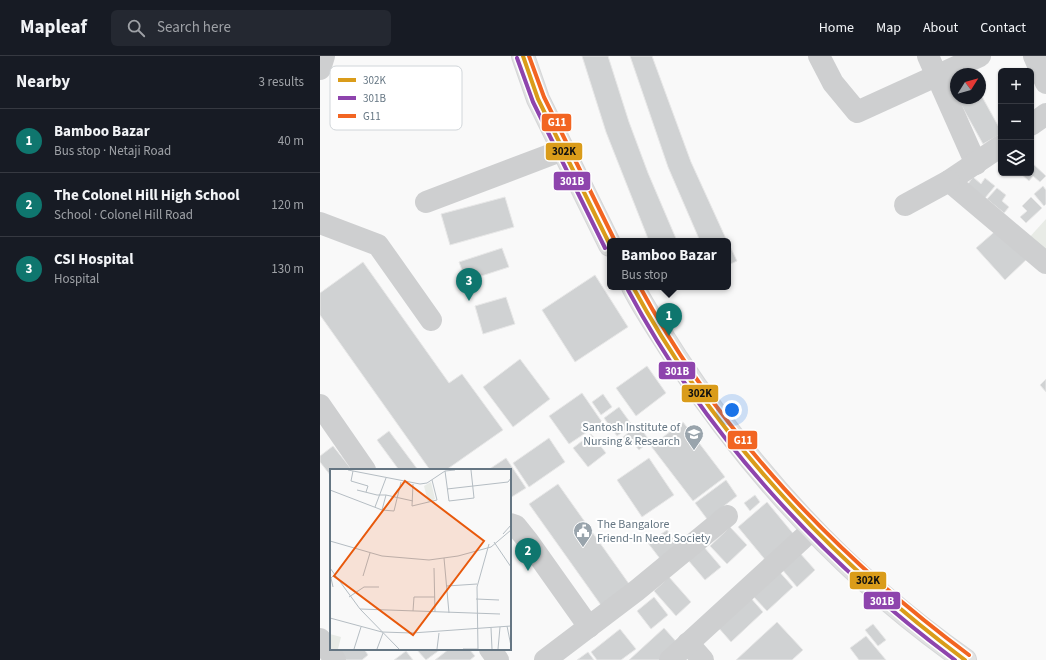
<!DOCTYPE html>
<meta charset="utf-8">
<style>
body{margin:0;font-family:"Source Sans 3",sans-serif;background:#242831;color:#f1f3f6}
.controls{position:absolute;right:12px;top:12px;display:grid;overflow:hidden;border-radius:6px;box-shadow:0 1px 3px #0004}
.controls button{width:36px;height:36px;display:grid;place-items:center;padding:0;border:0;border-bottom:1px solid #363941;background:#171b24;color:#f1f3f6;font:20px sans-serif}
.compass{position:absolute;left:630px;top:12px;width:36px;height:36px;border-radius:50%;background:#171b24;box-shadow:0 1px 3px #0004;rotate:53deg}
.you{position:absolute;left:412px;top:354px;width:14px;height:14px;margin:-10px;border:3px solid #fff;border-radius:50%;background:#1a73e8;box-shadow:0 0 0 6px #1a73e833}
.badge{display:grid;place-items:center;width:26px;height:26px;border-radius:50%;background:#0f766e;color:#fff;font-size:13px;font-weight:700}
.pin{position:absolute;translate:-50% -33px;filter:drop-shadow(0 1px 2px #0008)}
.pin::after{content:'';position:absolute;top:21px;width:14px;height:12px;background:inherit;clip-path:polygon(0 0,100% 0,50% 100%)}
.popup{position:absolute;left:287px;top:182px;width:124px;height:52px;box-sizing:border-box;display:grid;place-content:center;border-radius:6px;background:#171b24;filter:drop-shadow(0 1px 3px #0005);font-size:13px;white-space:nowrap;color:#9ea1a6}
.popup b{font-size:15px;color:#f1f3f6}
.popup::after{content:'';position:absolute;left:50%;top:100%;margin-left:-8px;border:8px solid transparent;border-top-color:#171b24}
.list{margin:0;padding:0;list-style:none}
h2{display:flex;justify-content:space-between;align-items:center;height:52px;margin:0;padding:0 16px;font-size:17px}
h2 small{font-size:13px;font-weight:400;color:#9ea1a6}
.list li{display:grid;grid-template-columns:26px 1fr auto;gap:12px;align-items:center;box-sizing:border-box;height:64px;padding:0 16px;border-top:1px solid #363941}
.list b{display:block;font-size:15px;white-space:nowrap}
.list p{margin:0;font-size:13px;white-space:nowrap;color:#9ea1a6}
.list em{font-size:13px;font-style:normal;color:#9ea1a6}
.icon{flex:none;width:22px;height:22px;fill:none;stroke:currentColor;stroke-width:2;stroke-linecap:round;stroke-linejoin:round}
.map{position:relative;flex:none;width:726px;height:604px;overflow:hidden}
header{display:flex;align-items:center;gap:24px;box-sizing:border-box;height:56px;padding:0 20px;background:#171b24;border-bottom:1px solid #363941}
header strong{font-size:19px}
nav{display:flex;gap:22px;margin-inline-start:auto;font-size:14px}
.search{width:280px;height:36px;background:#242831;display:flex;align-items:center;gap:10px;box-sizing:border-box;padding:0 14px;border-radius:6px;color:#9ea1a6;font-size:15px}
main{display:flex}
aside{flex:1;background:#171b24}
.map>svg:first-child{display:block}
.green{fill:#e8ebe6}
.building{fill:#d0d2d3;stroke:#e8e8e8}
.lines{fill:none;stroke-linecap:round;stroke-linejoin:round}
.major-casing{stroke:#d5d6d7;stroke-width:24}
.minor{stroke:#cecfd0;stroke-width:22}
.major{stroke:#e1e2e2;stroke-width:22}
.bus-1-casing{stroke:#fff;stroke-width:7}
.bus-2-casing{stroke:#fff;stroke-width:7}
.bus-3-casing{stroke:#fff;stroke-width:7}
.bus-1{stroke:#da9c1a;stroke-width:4}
.bus-2{stroke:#8e44ad;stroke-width:4}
.bus-3{stroke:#f26522;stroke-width:4}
.labels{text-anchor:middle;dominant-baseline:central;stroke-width:4;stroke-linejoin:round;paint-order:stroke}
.poi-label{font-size:12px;fill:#657683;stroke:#fff;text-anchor:end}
.inset-road{fill:none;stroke:#b5bdc3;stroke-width:1}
.view{fill:#e8590c;fill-opacity:0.15;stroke:#e8590c;stroke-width:2}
.inset-edge{fill:none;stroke:#657683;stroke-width:2}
.key{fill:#fff;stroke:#d1d6da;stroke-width:1}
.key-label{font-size:11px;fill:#657683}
.line-badge{stroke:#fff;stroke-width:1.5}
.badge-label{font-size:11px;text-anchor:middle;font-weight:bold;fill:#fff}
.pale-badge-label{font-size:11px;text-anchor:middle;font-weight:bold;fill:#111}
</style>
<header>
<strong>Mapleaf</strong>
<div class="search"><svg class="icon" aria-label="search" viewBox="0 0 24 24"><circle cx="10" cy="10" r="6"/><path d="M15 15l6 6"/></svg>Search here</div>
<nav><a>Home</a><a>Map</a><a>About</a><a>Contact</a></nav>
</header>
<main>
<aside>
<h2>Nearby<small>3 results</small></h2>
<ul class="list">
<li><span class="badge">1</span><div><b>Bamboo Bazar</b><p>Bus stop · Netaji Road</p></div><em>40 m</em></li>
<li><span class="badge">2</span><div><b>The Colonel Hill High School</b><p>School · Colonel Hill Road</p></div><em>120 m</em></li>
<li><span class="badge">3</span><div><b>CSI Hospital</b><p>Hospital</p></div><em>130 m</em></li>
</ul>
</aside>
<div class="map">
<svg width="726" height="604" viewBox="0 0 726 604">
<rect width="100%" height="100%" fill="#f9f9f9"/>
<path class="green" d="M726 163V198L707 184Z"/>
<g class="building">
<path d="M262 0H288L309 66 328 117 357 185H329L286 76Z"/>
<path d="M310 0H332L371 106 407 185H380L348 111Z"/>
<path d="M660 37 681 75V78L663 88 639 45 644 42H660Z"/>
<path d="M711 106 726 120 720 126 713 120 709 125 700 117H711Z"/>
<path d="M653 121 661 128 665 122 675 130 665 142 648 128Z"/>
<path d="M723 130 726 134V148L724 150 714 138Z"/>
<path d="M677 132 686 139 682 145 689 151 684 157 667 143Z"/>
<path d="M185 141 194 171 130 189 121 158Z"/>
<path d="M711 141 722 152 706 167 700 161 707 155 702 150Z"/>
<path d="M680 171 708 202 685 224 656 192Z"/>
<path d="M408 186 417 205 408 209Z"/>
<path d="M182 192 189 211 146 225 139 206Z"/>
<path d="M43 206 129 327 142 318 183 374 126 414H110L0 259V237Z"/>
<path d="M275 219 308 271 255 306 222 254Z"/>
<path d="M186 241 195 268 163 278 155 250Z"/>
<path d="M200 303 230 343 193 371 163 331Z"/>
<path d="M327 310 346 337 316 360 296 332Z"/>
<path d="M726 323V336L720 329Z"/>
<path d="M262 337 282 366 249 388 229 360Z"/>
<path d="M283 338 292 351 281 359 272 346Z"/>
<path d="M299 351 312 369 297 380 284 362Z"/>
<path d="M363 366 405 421 373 445 331 390Z"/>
<path d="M318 369 330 385 319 394 310 383 303 389 299 384Z"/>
<path d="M69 375 98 414H79L57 384Z"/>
<path d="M271 378 286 397 268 411 253 392Z"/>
<path d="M229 382 245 406 209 431 193 407Z"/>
<path d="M13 390 32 414H11V420L0 406V400Z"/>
<path d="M186 402 206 432 190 442V414H168Z"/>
<path d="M329 402 354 439 322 461 297 424Z"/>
<path d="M406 424 417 440 387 463 375 447Z"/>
<path d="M238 428 312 532 283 552 209 448Z"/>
<path d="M435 439 440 446 430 455 424 447Z"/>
<path d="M447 446 476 481 447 506 418 471Z"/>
<path d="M410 471 427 489 407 508 390 490Z"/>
<path d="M347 474 359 491 341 504 328 487Z"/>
<path d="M384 491 401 511 385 524 368 504Z"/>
<path d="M479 496 495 514 477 531 461 512Z"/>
<path d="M457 513 473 531 447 555 431 538Z"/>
<path d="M349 521 371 546 356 560 334 535Z"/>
<path d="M334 541 348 559 331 573 317 555Z"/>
<path d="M430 541 443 556 411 586 397 570Z"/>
<path d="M457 566 483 594 472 604H416Z"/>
<path d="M553 568 566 584 558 590 545 574Z"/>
<path d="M344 572 360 590 344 604H309Z"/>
<path d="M300 573 316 593 301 604H277L271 596Z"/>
<path d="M546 580 566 604H539L530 592Z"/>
<path d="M18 593H44L48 599 42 604H26Z"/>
<path d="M96 593H121L106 604Z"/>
<path d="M129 593H149L155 600 150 604H115Z"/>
<path d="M86 595 93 604H74Z"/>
<path d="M268 596 274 604H257Z"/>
</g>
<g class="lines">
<g class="major-casing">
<g id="major">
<path d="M203 0 218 43 290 189"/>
<path d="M313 231C326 256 342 279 357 303 434 419 531 524 645 604"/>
</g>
</g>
<g class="minor">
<path d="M499 0 513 27 537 56 660 0"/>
<path d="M608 0 656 108"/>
<path d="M714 0 726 27"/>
<path d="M0 13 4 0"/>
<path d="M711 69 726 58"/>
<path d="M681 90 629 125 726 207"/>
<path d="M106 146 243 94"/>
<path d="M585 149 629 125"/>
<path d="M0 167 58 189 111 264"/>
<path d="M0 349 45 414"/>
<path d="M190 468 196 470 208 485 269 571"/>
<path d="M0 583 15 604"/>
<path d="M368 587 383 604"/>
<path d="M170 593 178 604"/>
<path d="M225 604 316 535 407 460"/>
<path d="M350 604 493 473"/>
</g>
<use href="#major" class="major"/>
<g class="bus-1-casing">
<g id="bus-1">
<path d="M203 0 218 43 290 189"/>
<path d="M313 231C393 379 511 504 645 604"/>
</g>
</g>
<g class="bus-2-casing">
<g id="bus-2">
<path d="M197 2 213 46 285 192"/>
<path d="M308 234C386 380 503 506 635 604"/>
</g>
</g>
<g class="bus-3-casing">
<g id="bus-3">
<path d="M209 0 224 41 295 185"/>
<path d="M320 231C398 376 517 501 649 599"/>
</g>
</g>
<use href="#bus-1" class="bus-1"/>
<use href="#bus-2" class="bus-2"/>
<use href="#bus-3" class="bus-3"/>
</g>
<defs>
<g id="school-pin" transform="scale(1)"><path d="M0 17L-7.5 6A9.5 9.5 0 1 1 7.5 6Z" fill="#99a4ac" stroke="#fff"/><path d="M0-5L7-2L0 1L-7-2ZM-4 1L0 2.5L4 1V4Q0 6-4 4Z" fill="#fff"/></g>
<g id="civic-pin" transform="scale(1)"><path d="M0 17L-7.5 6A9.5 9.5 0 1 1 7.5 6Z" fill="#99a4ac" stroke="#fff"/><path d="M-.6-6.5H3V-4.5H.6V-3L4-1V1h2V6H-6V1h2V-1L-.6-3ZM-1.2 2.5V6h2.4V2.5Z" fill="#fff"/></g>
</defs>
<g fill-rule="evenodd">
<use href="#school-pin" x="374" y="378"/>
<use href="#civic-pin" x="263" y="475"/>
</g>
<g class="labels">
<g class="poi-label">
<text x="360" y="371">Santosh Institute of<tspan x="360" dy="14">Nursing &amp; Research</tspan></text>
<text x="277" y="468" text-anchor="start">The Bangalore<tspan x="277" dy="14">Friend-In Need Society</tspan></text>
</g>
</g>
<g transform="translate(10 413)">
<rect width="181" height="181" fill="#f9f9f9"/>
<path d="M101 13 105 30 98 33 94 17ZM0 165 11 168 8 180H0Z" fill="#e8ebe6"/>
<path class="inset-road" d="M18 1 90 15 97 14 115 2 125 1M23 2 21 12 38 17 36 23M115 2 119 32 144 29 141 1M83 15 82 37 107 31 102 11M117 20 178 13 181 9M0 21 52 41 56 26 83 32M27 21 47 26H56M45 38 56 9M52 41 64 42 71 13M173 65 181 56M0 72 52 87 99 91 128 87 161 78 181 61M164 73 181 98M114 89 119 144M0 99 30 140 69 180M104 99 105 143M33 107 40 84M117 117 147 115M3 118 1 109 4 106M19 128 34 118H49M146 130 169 131M30 140 170 145M83 142 84 128H105M0 149 52 163 82 164 181 157M177 157 181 177M161 159 162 180M24 180 31 158M47 180 53 164M107 180 109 164M133 180H148M148 180 147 118 159 75M168 180 170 158"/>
<path class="view" d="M75 12 154 72 83 166 4 107Z"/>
<rect width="181" height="181" class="inset-edge"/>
</g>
<rect x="10" y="10" width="132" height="64" rx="6" class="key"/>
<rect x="18" y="22" width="18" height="4" fill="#da9c1a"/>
<rect x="18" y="40" width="18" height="4" fill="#8e44ad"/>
<rect x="18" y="58" width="18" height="4" fill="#f26522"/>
<g class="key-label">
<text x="43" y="28">302K</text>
<text x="43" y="46">301B</text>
<text x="43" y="64">G11</text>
</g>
<g class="line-badge">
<rect x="221" y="57" width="31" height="19" rx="4" fill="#f26522"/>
<rect x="225" y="86" width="38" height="19" rx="4" fill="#da9c1a"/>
<rect x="233" y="115" width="38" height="20" rx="4" fill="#8e44ad"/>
<rect x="338" y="305" width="38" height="19" rx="4" fill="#8e44ad"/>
<rect x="361" y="328" width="38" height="19" rx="4" fill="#da9c1a"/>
<rect x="407" y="374" width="31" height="20" rx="4" fill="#f26522"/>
<rect x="529" y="515" width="38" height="19" rx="4" fill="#da9c1a"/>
<rect x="543" y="535" width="38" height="19" rx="4" fill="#8e44ad"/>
</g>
<g class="badge-label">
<text x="237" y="70">G11</text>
<text x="252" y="129">301B</text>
<text x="357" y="319">301B</text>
<text x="423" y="388">G11</text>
<text x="562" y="549">301B</text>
</g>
<g class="pale-badge-label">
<text x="244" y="99">302K</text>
<text x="380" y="341">302K</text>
<text x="548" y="528">302K</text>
</g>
</svg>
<div class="controls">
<button>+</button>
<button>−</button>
<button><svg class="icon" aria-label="layers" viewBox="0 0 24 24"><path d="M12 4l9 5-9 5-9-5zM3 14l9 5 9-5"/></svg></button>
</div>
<svg class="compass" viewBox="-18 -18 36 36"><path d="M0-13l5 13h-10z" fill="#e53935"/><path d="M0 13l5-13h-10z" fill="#9ea1a6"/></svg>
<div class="you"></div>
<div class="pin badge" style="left:349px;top:280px">1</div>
<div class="popup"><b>Bamboo Bazar</b>Bus stop</div>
<div class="pin badge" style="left:208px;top:515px">2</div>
<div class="pin badge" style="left:149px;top:245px">3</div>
</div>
</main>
